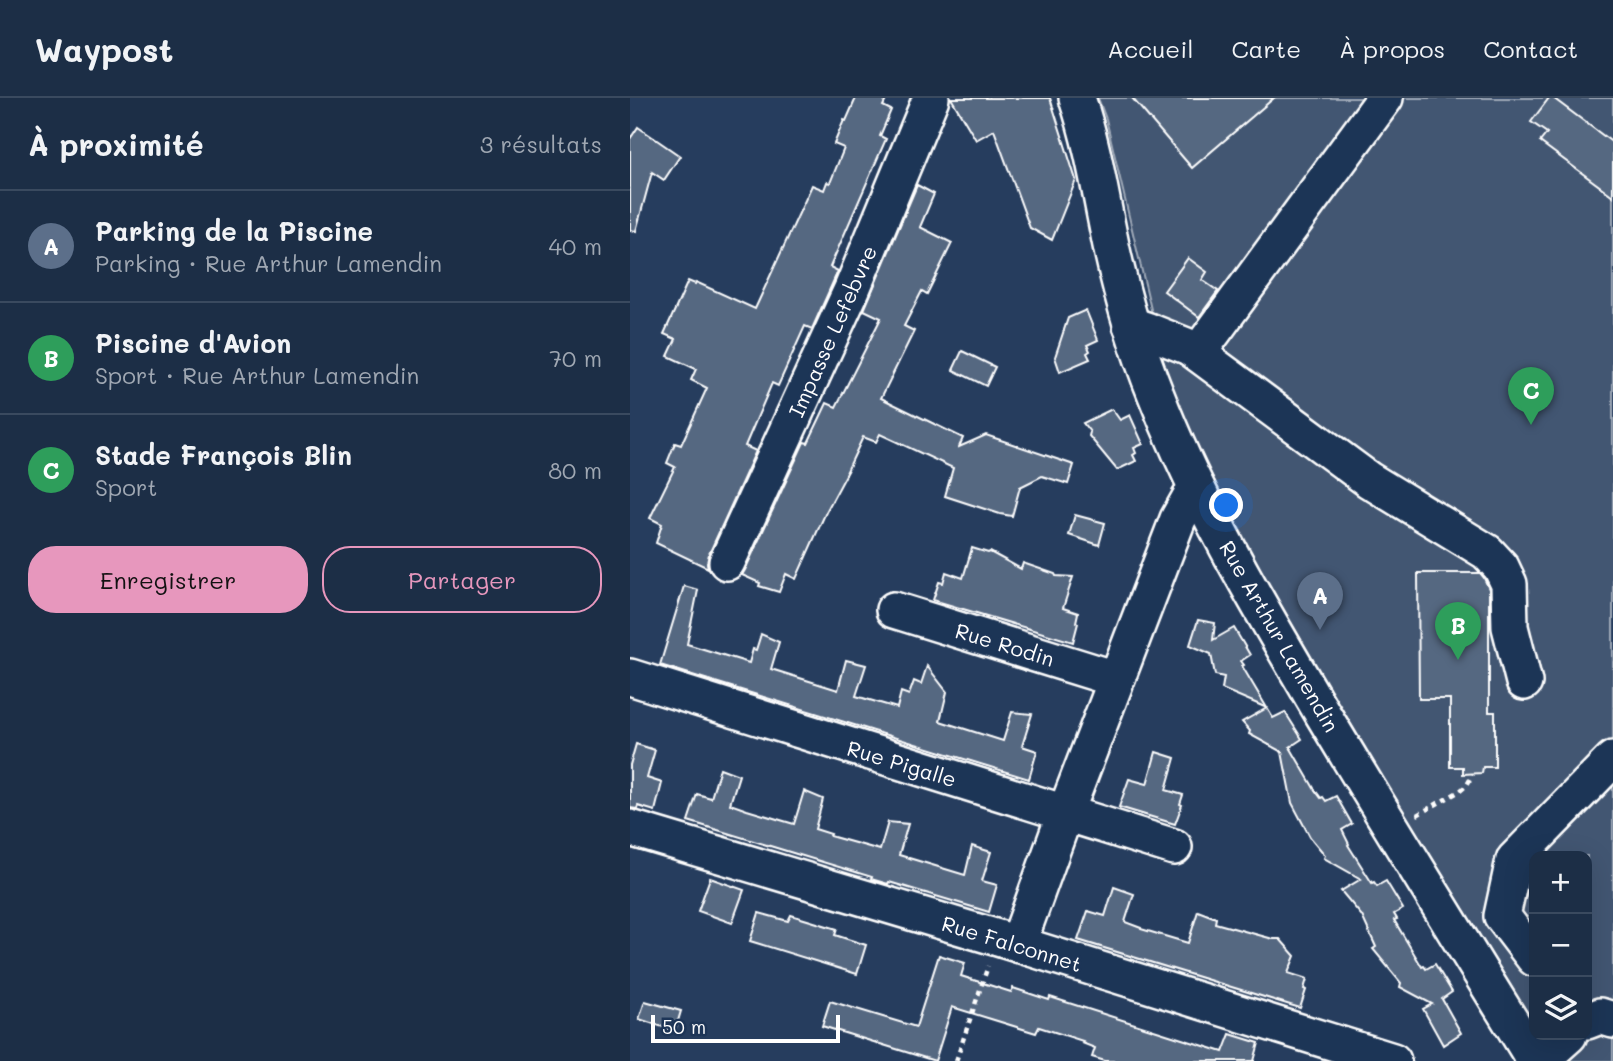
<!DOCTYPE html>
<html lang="fr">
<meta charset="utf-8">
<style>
body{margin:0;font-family:Mali,sans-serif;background:#25364d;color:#f1f3f6}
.controls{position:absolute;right:21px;bottom:21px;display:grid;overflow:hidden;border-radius:14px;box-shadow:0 7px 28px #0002}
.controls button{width:63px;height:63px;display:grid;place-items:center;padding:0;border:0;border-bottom:2px solid #3a4a5f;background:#1c2e46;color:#f1f3f6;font:35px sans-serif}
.scale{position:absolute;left:21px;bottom:18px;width:189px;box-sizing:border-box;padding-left:7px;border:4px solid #fff;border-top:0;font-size:19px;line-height:24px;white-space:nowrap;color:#fff;-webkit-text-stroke:5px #1d3557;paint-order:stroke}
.you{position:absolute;left:597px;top:408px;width:24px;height:24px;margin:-18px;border:5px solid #fff;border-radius:50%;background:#1a73e8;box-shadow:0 0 0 10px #1a73e833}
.badge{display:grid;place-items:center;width:46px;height:46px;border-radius:50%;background:#e797bd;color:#fff;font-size:23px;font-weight:700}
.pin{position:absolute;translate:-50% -58px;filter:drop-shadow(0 2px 4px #0008)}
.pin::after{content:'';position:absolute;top:37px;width:24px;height:21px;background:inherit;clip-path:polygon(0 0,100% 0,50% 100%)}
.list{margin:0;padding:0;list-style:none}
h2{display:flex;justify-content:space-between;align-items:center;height:91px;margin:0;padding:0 28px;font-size:30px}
h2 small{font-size:23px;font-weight:400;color:#a0a8b3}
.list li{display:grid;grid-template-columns:46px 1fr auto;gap:21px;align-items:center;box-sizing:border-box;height:112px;padding:0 28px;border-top:2px solid #3a4a5f}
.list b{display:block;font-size:26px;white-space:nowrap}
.list p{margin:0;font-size:23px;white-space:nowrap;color:#a0a8b3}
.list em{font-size:23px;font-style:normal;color:#a0a8b3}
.actions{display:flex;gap:14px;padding:21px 28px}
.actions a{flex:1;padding:16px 0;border:2px solid #e797bd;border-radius:28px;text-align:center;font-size:24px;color:#e797bd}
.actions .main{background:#e797bd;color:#111}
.icon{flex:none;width:38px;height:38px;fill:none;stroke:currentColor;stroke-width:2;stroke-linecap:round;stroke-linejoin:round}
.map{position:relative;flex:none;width:983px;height:963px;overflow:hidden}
header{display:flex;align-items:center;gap:42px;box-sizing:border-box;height:98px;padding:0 35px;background:#1c2e46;border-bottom:2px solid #3a4a5f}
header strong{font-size:33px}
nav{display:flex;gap:38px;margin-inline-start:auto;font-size:24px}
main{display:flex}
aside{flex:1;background:#1c2e46}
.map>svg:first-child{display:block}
.green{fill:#425672;stroke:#a0aab8;stroke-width:2}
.building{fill:#556781;stroke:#fff;stroke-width:2}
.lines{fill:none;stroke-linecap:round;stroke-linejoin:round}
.minor-casing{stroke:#fff;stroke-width:40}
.path{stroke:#fff;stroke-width:4.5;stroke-dasharray:5 5;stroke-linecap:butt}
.minor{stroke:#1d3557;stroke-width:35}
.labels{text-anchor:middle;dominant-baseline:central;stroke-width:5;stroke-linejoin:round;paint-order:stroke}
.street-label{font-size:21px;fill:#fff;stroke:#1d3557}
</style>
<header>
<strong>Waypost</strong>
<nav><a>Accueil</a><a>Carte</a><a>À propos</a><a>Contact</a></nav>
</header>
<main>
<aside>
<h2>À proximité<small>3 résultats</small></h2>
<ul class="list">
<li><span class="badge" style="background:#5c6f8a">A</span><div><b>Parking de la Piscine</b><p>Parking · Rue Arthur Lamendin</p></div><em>40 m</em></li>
<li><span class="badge" style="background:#2e9e5b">B</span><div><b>Piscine d'Avion</b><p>Sport · Rue Arthur Lamendin</p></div><em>70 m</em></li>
<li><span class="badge" style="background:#2e9e5b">C</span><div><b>Stade François Blin</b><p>Sport</p></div><em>80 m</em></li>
</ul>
<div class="actions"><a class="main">Enregistrer</a><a>Partager</a></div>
</aside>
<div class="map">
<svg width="983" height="963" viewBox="0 0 983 963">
<rect width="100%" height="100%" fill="#263d5e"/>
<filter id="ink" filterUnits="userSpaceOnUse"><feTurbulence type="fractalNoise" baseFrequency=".0143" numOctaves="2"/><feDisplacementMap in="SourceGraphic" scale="14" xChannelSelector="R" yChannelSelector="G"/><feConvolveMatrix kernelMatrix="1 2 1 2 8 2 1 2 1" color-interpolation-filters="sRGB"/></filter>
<g filter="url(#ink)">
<path class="green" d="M468 0H983V963H932L912 937H957V758H904V925L749 674 635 480 582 378 558 328 536 275 476 21Z"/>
<g class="building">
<path d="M226 0H257L253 8 261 12 250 38 256 41 200 169 208 173 182 231 175 228 148 288 142 285 115 348 126 353 79 456 77 465 78 470 26 445 32 426 20 420 45 369 37 365 45 345 51 347 77 290 61 282 66 271 38 258 46 241 34 236 58 183 65 186 66 184 125 211 182 87 194 92 197 84 200 85 214 50 204 46 214 22 216 23Z"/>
<path d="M321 0H420L446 82 422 142 400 130 364 32 346 42Z"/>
<path d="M502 0H644L562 70Z"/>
<path d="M919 0H923L983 45V98L910 44 917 35 901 24Z"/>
<path d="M8 29 50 58 34 82 22 74 6 133 0 132V41Z"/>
<path d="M287 87 304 96 290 129 322 145 297 196 292 193 274 228 284 233 251 300 333 340 329 349 356 337 444 367 438 386 412 378 390 389 382 418 370 416 315 398 323 370 250 336 246 344 233 339 217 373H218L196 414 166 481 156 476 149 494 129 488 130 485 112 477 115 472 174 344 178 345 197 305 206 309 251 220 234 212Z"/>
<path d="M558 160 577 174 572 182 588 193 569 219 534 193Z"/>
<path d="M456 212 468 242 457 247 460 253 457 255 460 261 430 274 425 259 438 220Z"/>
<path d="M332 253 365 269 356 288 323 272Z"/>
<path d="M482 311 490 322 500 317 513 346 504 350 506 355 503 357 506 363 487 372 459 338 460 334 453 325Z"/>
<path d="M445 417 475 425 469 447 439 437Z"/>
<path d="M342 450 358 455 360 454 391 471 393 465 425 476 426 478 443 479 433 510 448 515 446 524 448 525 443 544 303 502 309 484 313 485 316 474 333 480Z"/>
<path d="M788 475H850L854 480 859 491V614H865V669H853L852 675 833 676V669H820V601H789Z"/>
<path d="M54 488 68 492 57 546 119 565 123 551 126 552 131 536 149 544 141 571 208 592 216 562 236 567 226 598 267 610 271 594 279 597 284 583 291 586 297 568 317 594 310 623 373 643 382 614 402 616 392 648 407 653 399 681 30 567Z"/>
<path d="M568 522 585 525 583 542 604 530 620 557 611 563 614 567 612 568 637 610 643 620 655 614 672 641 660 649 685 692 691 700 693 699 696 703 706 698 722 726 712 732 719 746 718 747 742 785 744 784 747 788 756 783 773 811 764 816 767 821 764 822 792 869 794 868 796 871 805 866 822 894 812 901 831 935 813 947 793 911 802 906 770 889 771 885 743 851 746 849 732 818 711 793 731 781 694 760 695 757 680 739 662 705 652 654 619 636 620 633 612 624 637 610 592 591 594 579 585 577 581 556 560 547Z"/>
<path d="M6 646 25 652 17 680 32 685 25 713 8 708 7 711 0 710V667Z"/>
<path d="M526 654 545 660 536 692 553 697 550 706 552 707 545 726 489 709 499 681 517 686Z"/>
<path d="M90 670 109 677 100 706 117 712 164 726 174 693 193 701 185 731 201 736 200 738 250 752 258 724 278 726 269 757 335 777 342 748 361 754 352 783 367 787 359 814 259 784 258 786 241 781 242 779 58 723 67 696 81 700Z"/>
<path d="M80 780 114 792 102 825 68 813Z"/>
<path d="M484 789 504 796 495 824 511 830V831L558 845 568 813 586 820 585 825 643 841H650L665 858 658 875 677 881 674 891 676 892 670 910 448 842 458 813 475 818Z"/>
<path d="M129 815 158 823 161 817 207 831 205 837 236 847 227 876 120 843Z"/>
<path d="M309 857 335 865 331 878 381 894 383 890 419 902 420 899 593 954 600 936 629 945 624 963H475L462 959 465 950 452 945 453 943 409 929 406 935 322 909 305 963 192 928 200 903 286 929Z"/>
<path d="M15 903 51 913 45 933 9 921Z"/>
</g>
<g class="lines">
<g class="minor-casing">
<g id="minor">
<path d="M447 0C464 50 471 101 482 152 493 202 507 250 526 297 569 408 631 511 691 613 761 730 833 846 905 963"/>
<path d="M501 227 516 232 559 249 739 382 857 454 871 469 879 486 880 529 894 584"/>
<path d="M568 255 755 0"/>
<path d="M97 464 222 191 301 0"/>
<path d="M264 512 486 581"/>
<path d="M0 579 544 749"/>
<path d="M0 730 368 840 763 963"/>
<path d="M388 846 435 716 548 421 566 389"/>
<path d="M904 860 872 818 884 762 983 661"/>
<path d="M957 923 970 918 983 922"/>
<path d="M910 963 939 937"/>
</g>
</g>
<g class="path">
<path d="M787 717 830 693 837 687 843 676"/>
<path d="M326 963 358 868"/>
</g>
<use href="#minor" class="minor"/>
</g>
</g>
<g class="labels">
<g class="street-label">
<text transform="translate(202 233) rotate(-66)">Impasse Lefebvre</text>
<text transform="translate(650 538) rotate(60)">Rue Arthur Lamendin</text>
<text transform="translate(375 546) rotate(17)">Rue Rodin</text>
<text transform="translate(272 665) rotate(17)">Rue Pigalle</text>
<text transform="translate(382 845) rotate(17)">Rue Falconnet</text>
</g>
</g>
</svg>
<div class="controls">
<button>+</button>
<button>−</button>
<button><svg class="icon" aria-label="layers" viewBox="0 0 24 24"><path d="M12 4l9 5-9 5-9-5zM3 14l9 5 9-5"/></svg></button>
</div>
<div class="scale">50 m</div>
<div class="you"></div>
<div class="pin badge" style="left:690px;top:532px;background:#5c6f8a">A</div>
<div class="pin badge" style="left:828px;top:562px;background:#2e9e5b">B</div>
<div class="pin badge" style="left:901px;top:327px;background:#2e9e5b">C</div>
</div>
</main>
